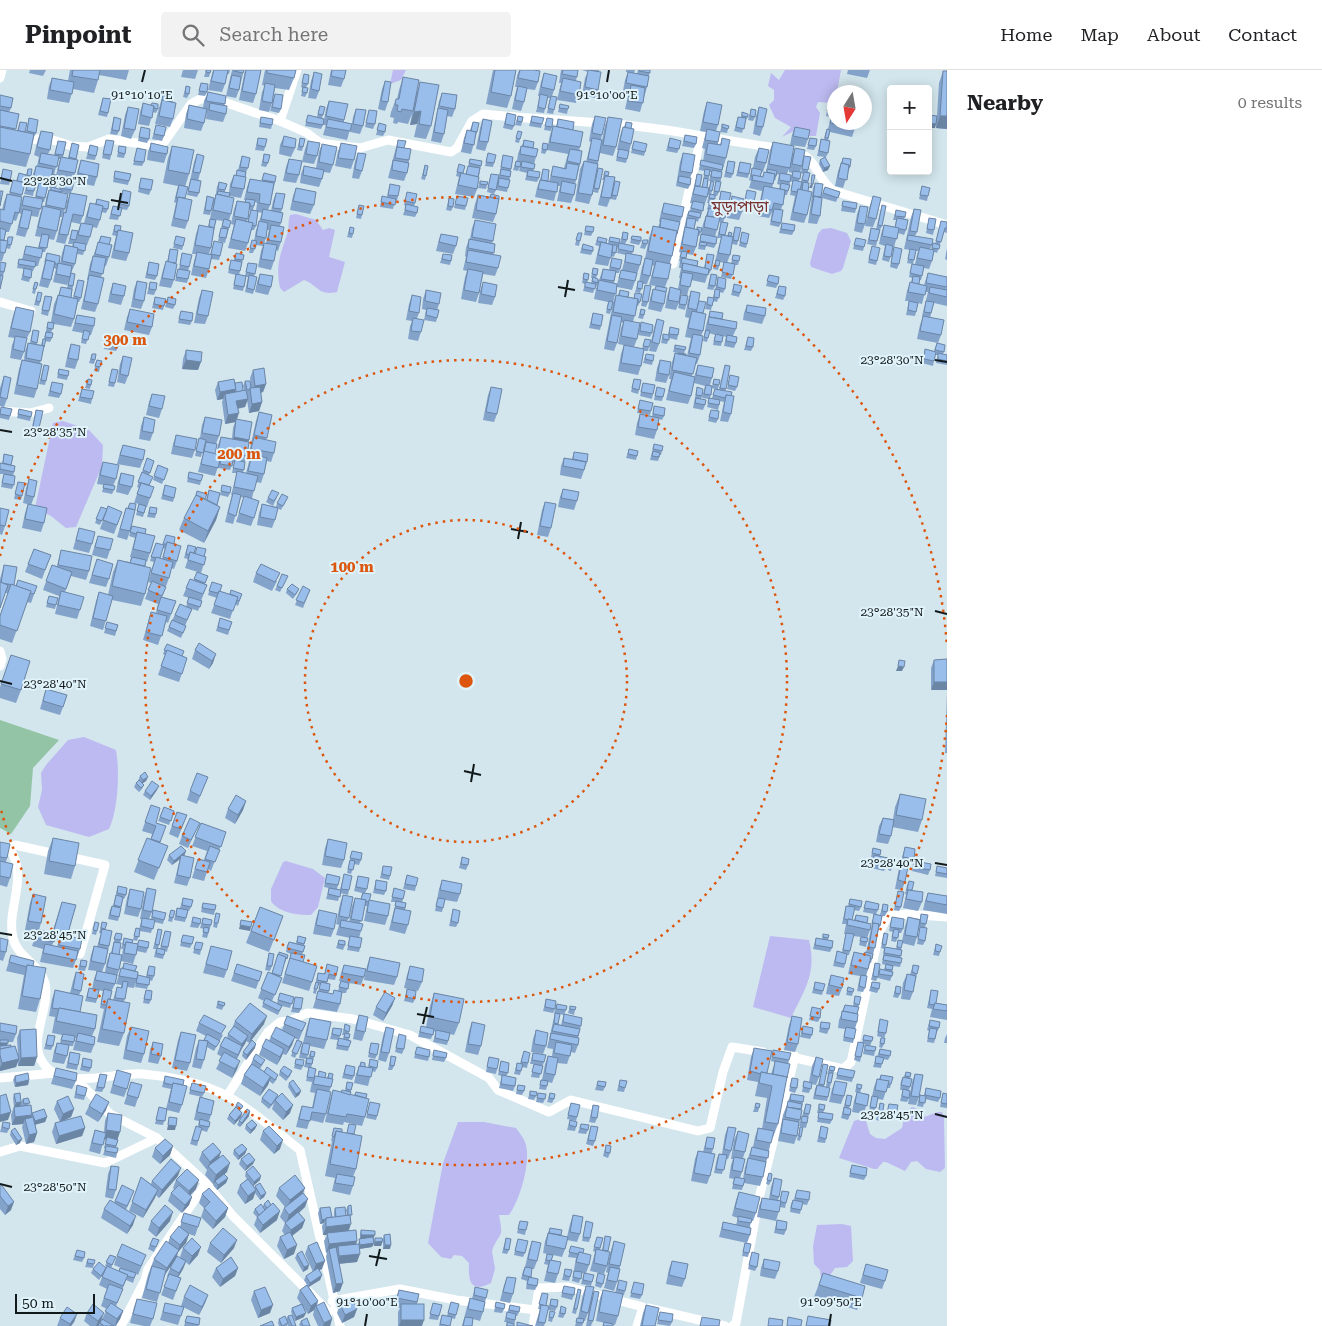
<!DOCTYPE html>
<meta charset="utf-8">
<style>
body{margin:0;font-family:"Roboto Serif","Noto Sans Bengali",serif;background:#f2f2f2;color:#202124}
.controls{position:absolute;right:15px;top:15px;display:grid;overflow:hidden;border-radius:5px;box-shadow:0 2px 12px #0003}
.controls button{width:45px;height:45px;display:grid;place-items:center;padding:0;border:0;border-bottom:1px solid #e0e0e0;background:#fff;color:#202124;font:25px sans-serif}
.compass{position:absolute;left:827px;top:15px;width:45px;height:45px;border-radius:50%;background:#fff;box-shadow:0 2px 12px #0003;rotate:191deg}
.scale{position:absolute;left:15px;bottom:12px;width:80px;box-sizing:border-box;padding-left:5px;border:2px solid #12191b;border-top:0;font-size:14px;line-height:18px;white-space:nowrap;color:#12191b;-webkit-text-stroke:4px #e0f3fa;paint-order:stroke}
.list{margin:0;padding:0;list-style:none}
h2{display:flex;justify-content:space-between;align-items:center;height:65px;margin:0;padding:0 20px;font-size:21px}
h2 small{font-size:16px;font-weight:400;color:#757577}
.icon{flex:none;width:28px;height:28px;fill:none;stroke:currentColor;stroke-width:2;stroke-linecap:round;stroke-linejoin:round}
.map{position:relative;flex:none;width:947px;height:1256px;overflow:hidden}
header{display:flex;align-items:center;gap:30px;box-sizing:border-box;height:70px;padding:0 25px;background:#fff;border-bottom:1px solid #e0e0e0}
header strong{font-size:24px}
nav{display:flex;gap:28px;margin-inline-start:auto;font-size:18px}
.search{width:350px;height:45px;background:#f2f2f2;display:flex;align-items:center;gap:12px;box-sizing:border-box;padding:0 18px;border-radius:5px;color:#757577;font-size:19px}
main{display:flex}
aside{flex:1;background:#fff}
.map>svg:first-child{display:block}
.green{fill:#93c4a5}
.water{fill:#bdbaf1}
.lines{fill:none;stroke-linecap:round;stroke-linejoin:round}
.minor{stroke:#fff;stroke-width:9}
.wall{fill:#84a3cb;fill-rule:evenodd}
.shaded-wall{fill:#6b85a5}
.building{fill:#99beec;stroke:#6b85a5}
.ticks{fill:none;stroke:#12191b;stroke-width:2}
.ring{fill:none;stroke:#dd560d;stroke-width:2.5;stroke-dasharray:2.5 5}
.labels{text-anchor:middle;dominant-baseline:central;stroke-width:4;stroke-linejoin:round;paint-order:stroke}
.neighbourhood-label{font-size:16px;fill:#77302e;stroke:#e0f3fa}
.ticks-label{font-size:12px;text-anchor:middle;fill:#12191b;stroke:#e0f3fa;stroke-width:4;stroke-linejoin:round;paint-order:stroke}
.centre{fill:#dd560d;stroke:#e0f3fa;stroke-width:2.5}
.ring-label{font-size:15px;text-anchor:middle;font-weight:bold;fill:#dd560d;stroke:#e0f3fa;stroke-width:4;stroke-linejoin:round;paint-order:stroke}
</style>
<header>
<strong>Pinpoint</strong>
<div class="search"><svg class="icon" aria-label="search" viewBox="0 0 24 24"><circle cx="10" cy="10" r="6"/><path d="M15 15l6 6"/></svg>Search here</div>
<nav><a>Home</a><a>Map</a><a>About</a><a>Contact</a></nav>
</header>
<main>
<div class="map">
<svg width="947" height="1256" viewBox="0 0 947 1256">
<rect width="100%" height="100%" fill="#d3e6ed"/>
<path class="green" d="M0 650 59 670 33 698 30 736 11 764 0 758Z"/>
<g class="water">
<path d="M393 0H406L401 10 390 14Z"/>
<path d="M785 0H841L837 22H834V33L818 32 816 37 820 43 816 66H802L794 61 782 67 791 57 775 48 769 35 774 30V20L768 16 771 3 779 10Z"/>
<path d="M296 144 316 150 323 160 329 158 335 160 329 187 345 192 337 222C318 226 319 216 304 210L284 222 280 218C275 193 281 184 288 161 289 155 288 151 290 145Z"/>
<path d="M831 158 847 163 851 171 843 198 841 201 832 204 811 197 810 193 818 164 822 159Z"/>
<path d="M63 351 89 360 103 375 102 396 76 457 66 458 51 446 35 438 53 353Z"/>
<path d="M84 667 116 680C120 702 118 740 109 759L89 767 46 755 38 737 42 720 41 703 46 695 68 670Z"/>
<path d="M286 791 313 799 325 808 318 837 311 845C297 845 279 843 271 831V819L283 792Z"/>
<path d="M770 866 809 870C817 903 805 919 791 948L753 937Z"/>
<path d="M912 1037 918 1039 921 1047C929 1047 935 1041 942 1042L944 1047 945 1098 940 1102 926 1099 917 1091 911 1092 905 1101 886 1092H883L877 1099H874L839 1088 854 1051 860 1049 866 1051 870 1064 876 1068 885 1069 902 1058 905 1043Z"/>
<path d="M458 1052H484L516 1058C519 1062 523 1067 525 1072 532 1090 520 1130 509 1145H499C504 1171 500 1160 492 1181L495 1199 491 1213C470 1224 468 1210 469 1193L462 1186 454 1185 451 1189 441 1187 428 1173 443 1093Z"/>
<path d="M842 1154 851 1156 853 1191 847 1197 835 1198 826 1211 821 1208 820 1200 814 1194 813 1176 817 1155Z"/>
</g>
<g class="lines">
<g class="minor">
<path d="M0 8 2 0"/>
<path d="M280 51 297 0"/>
<path d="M0 68 23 71 46 68 72 76 88 77 109 69 156 76 165 71 191 34 200 29H215L280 51 307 63 319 72 327 74 360 78 388 70 451 82 457 78 472 51 483 44C556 52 629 51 701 66"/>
<path d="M794 82C817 85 816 110 834 121L947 155"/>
<path d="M673 194 701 66 781 79"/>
<path d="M0 232 31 241"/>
<path d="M0 341 30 343 49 338"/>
<path d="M0 581 2 589 0 596"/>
<path d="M0 776 10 779C29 809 6 838 13 868 17 887 40 894 45 913 50 935 32 965 39 985 54 1026 112 1001 143 1004 169 1006 203 1013 227 1026 249 1037 279 1064 300 1080L340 1256"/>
<path d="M10 779 15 775 105 795 80 884"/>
<path d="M779 984 843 999 851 992 879 863 888 846 906 844 947 847"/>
<path d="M0 1008 55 1003"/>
<path d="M79 1012 110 1044 157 1068 206 1113 233 1146 329 1242"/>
<path d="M227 1026 268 962 280 952 289 951 307 943 353 949 410 965 489 1008 498 1020 549 1042 571 1030 698 1061 710 1058 723 1002 732 977 763 982"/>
<path d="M0 1082 20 1076 105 1093 157 1068"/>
<path d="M332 1231 400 1219 456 1230 535 1240"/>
<path d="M648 1238 725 1256"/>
<path d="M121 1256 145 1210 148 1199 206 1113"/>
<path d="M533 1256 539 1218 568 1217 643 1237 637 1256"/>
<path d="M732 1256 736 1253 759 1128 795 986"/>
</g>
</g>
<g class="wall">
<path d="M30 0H46L43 6 29 3Z"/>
<path d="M70 0H129L126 10 99 5 98 10 94 23 73 19 69 33 47 29 49 16 52 8 68 11Z"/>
<path d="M183 0H198L195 9 181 7Z"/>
<path d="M206 0H211L209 7H204Z"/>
<path d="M213 0H230L229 4H227L225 14 222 22 208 20Z"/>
<path d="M232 0H244L239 20 236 28 226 26 224 36 226 44 223 52 206 49 207 40 204 53 201 61 184 58 186 44 189 35 203 38 204 31 208 22 226 26Z"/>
<path d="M245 0H261L256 24 253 33 239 30Z"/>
<path d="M265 0H296L294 8 289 20 275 18 272 33 269 42 259 40 262 22 265 16 262 15Z"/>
<path d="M331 0H346L344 9 341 17 328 15Z"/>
<path d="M493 0H516L511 26 507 38 486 34Z"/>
<path d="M519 0H534L538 12 535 20 527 19 524 32 521 41 512 39 515 25 517 17H515L517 6Z"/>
<path d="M561 0H578L576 11 579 25 576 33 557 30 561 13H559Z"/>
<path d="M582 0H599L598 20 595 28 582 25 585 8 588 2Z"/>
<path d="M626 0H635L634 3 637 4 638 0H650L647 17 640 42 625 39 629 22 623 21 625 10 628 2H626Z"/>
<path d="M848 0H870L867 8 847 4Z"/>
<path d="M943 1 947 59 936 58V54L935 58 937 46 939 13Z"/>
<path d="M314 2 319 21 316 29 308 28 311 11Z"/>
<path d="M544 3 554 20 552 26 554 40 553 44 547 43 550 28H547L544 43 536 42 540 26H538L541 12Z"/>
<path d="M304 4 308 14 306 17 307 23 305 27 301 26 303 18 301 17Z"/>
<path d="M403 7 417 22 420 12 431 56 426 69 414 67 417 54 410 55 412 44 408 54 398 52 397 54 393 53 394 48 390 47 391 42 396 29H397L399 20Z"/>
<path d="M385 11 388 32 385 41 378 39 382 19Z"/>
<path d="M201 13 207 22 205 26 198 25Z"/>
<path d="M186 16 189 24 187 28 183 27Z"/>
<path d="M442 23 455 39 452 47 447 46 444 64 441 73 431 71 439 31Z"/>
<path d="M275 24 281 39 279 43 270 41Z"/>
<path d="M0 25 11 38 9 42 19 44 15 60 17 61 20 52 26 62 29 48 36 63 34 67 30 84 26 97 0 92Z"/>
<path d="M163 25 172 32 173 49 170 57 155 54 159 38Z"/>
<path d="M103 28 108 43 107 47 98 45Z"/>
<path d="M329 31 344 50V52L352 54 353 47 356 39 363 56 360 64 350 62 351 56 347 70 323 65 326 55H323L326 39Z"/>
<path d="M707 32 718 55 716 61 718 72V74L720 75 722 68 726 88 722 102 719 122 717 126H715L713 133 717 137 715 147 717 148 719 139 717 138 721 121 728 136 723 153 725 165 727 166 729 162 731 166 732 167 735 157 738 171 737 175 732 174 730 185 727 193 731 194 733 185 739 191 738 195H735L731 209 721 207 724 193 720 192 718 200 713 199 721 168H717L721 152H719L715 167 716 174 714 178 706 176 705 180 698 179 703 154 708 140 707 139 709 133H707L709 125H708L701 145H700L698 152 696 151 694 159 701 162 699 166H698L696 177 693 185 687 184 685 189 697 196 704 198 707 184 711 200 709 204H708L705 213 691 210 687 226 680 224 679 232 676 240 665 238 667 226 670 217 678 219 680 208H679L681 198H679L680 191H679L681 183 679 182 687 145 689 141H690L692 133H690L697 104 700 117H702L704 110H703L705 101 699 100 701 90 703 91 705 79 702 78 706 62 700 61 704 41ZM710 102H711L709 111H711L709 118H707ZM713 111 716 112 713 124H711L712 121Z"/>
<path d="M829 32 834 33V52H858L857 56 856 55 852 67 830 62 828 71V83L826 87 817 86 820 74 821 69 824 70 825 64 827 59H828L831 47 826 46Z"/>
<path d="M143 33 158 39 156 43 153 42 149 56 138 54 140 42Z"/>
<path d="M560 34 568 39 567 44 558 42Z"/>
<path d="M320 36 323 45 322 48 323 55 321 59 305 56 308 45 317 47Z"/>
<path d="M128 37 135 60 131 69 121 66 125 45Z"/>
<path d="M759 37 763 57 760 66 753 64 756 46Z"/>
<path d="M751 39 755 47 753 51 748 50Z"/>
<path d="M369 40 375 54 373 59 365 57Z"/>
<path d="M742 42 748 47 745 51 742 63 734 61 738 47H741Z"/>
<path d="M507 43 514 56 512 60 503 58Z"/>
<path d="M518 46 522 52 521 56 515 55Z"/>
<path d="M532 46 542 54 541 58 529 56Z"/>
<path d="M595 46 602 65 601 69 602 70 605 55 608 47 616 77 613 86 600 83 592 125 589 134 575 131 580 99 584 91 586 92 591 72 589 71 592 54Z"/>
<path d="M114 47 119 61 117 65 110 64Z"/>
<path d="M261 47 272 55 271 59 259 57Z"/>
<path d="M547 48 552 57 551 61 544 60Z"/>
<path d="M483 49 488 72 485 81 476 79 480 58Z"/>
<path d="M558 49 572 60 580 77 579 81 580 94 575 114 574 125 571 133 557 131 560 116H558L554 131 535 127 537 118 540 110 543 99 548 111 549 112 553 96 564 98 568 84 547 80 550 65 553 56 556 57Z"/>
<path d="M473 52 477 62 471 84 461 82 464 68 467 60H470Z"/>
<path d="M626 52 631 59V74L626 93 616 91 618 80H617L620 66 623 57H624Z"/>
<path d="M379 53 385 62 383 66 376 65Z"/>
<path d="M722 54 728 59 727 63 720 62Z"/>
<path d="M156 55 164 66 162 71 152 69Z"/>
<path d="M141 57 149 69 147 73 138 71Z"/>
<path d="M795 57 808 69 805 77 790 75 792 65Z"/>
<path d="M41 61 50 80 48 84 54 86 58 71 66 72 63 87 68 88 72 73 79 75 76 90 75 103 72 111V120L71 123 83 146 80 154 71 152 68 165 65 174 56 172 61 151 64 142 65 143 67 131 70 124 62 122 65 139 62 147H60L57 161 54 170 49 169 45 182H42L38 196H35L33 201H32L29 212 21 210 24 199 17 198 18 193 19 189H22L26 176 38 178 41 167 35 166 40 144 43 136H45L46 128 49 120H50L51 118H49L52 105 48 117 45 128 44 132H42L38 147 31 146 28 159 25 167 16 165 21 144 19 143 21 134 24 126 35 128 38 115H35L33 126 24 124 28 112 31 113 33 104 36 96H37L39 87 34 85 38 69ZM58 89H60L56 105H54ZM59 109 62 110 59 119 56 118Z"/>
<path d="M518 61 520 69 519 73 515 72Z"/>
<path d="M685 65 696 74 694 78 682 76Z"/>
<path d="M284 66 295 78 291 87 279 84 280 75Z"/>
<path d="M258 68 265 77 264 81 255 80Z"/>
<path d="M300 68 303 77 302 81 297 80Z"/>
<path d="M670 68 679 79 677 83 666 81Z"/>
<path d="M810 68 816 76 814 80 807 79Z"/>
<path d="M106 70 111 85 110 90 102 88Z"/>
<path d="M398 70 404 78 409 90 407 103 404 111 388 108 394 85Z"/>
<path d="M524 70 533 78 536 87 534 94H535L533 101 539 108 537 112 525 110 527 103 519 101 521 93 518 101 513 100 516 91H517L518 84 521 76H522Z"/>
<path d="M308 71 317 86 314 94 302 92 305 79Z"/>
<path d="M634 71 645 82 644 86 631 83Z"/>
<path d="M773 72 792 86 795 78 802 96 800 102H801L804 86 808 100V102L810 103 808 113 807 145 804 153 790 150 795 126 790 125 793 112 790 111 792 103 789 102V99L787 104 790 112 788 121 787 125H785L781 140V153L779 157 770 155 772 142 769 148 757 146 762 121 749 118 751 111 749 110 752 98H753L755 87 759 78 766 93 763 102 761 101 760 107H762L764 102H766L770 80ZM801 103 803 104 801 112 799 111ZM777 104 779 105 777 114 780 115 779 119 772 118 774 110 775 111Z"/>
<path d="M151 73 167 84 164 93 147 90 148 82Z"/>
<path d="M341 73 354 90 351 99 335 96 338 81Z"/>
<path d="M543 73 547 80 545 84 541 83Z"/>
<path d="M322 74 333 95 330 103 324 102 322 109 319 117 300 113 301 104 304 96 316 98 319 82Z"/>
<path d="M90 75 96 86 95 90 86 89Z"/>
<path d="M119 76 125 84 124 88 117 87Z"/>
<path d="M172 76 189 104 185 117V128L188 151 185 159 171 156 176 133 174 132 178 116 163 113 168 88Z"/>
<path d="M137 78 144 92 142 96 133 95Z"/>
<path d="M358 83 362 101 359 109 352 108 355 91Z"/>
<path d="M488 83 494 93 493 97 485 96Z"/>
<path d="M683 83 692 103 690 108V115L688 119 676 116 680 92Z"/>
<path d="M197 84 200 103 198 111 199 123 197 127 187 125 194 92Z"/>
<path d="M264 84 268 93 266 97 261 96Z"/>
<path d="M503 85 511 99 510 107 507 122 496 120 500 102 502 89Z"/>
<path d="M242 86 248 98 246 102 244 119 241 128 229 126 231 144 229 150V158L225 173 218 171 223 151 210 149 213 133 216 124 217 123H216L217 117 219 112 225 120V122L229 123 230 114 234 105 236 106 237 100H238Z"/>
<path d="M843 88 850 97 843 118 835 116 838 101Z"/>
<path d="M289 89 299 105 296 113 283 111 286 97Z"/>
<path d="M470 89 481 96 480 100 477 119 474 127 455 124 459 107 456 106 459 94 463 104H466Z"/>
<path d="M81 90 97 107 94 116 75 112 78 99Z"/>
<path d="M820 90 828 100 823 102 819 94Z"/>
<path d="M728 91 733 104 731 108 724 107Z"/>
<path d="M740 92 749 104 748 108 736 106Z"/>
<path d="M425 95 426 106 425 110 421 109Z"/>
<path d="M598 98 599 119 598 123 593 122Z"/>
<path d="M3 99 10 111 9 115 0 114Z"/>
<path d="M28 99 31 106 29 110H25L21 127 19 143 16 151 13 150 9 162H6L4 170 7 171 8 167 11 175 10 179 6 178 2 191H0V140H2L4 132 7 124H9L13 110 16 111 19 103 26 105Z"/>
<path d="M115 101 129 111 128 115 113 112Z"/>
<path d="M605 101 608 106 613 115 617 126 616 130 610 129 607 137 598 135 604 110H602Z"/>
<path d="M264 103 275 112 270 135 268 140 271 141 273 131 276 123 282 139 281 143V153L280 156 281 172 278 181 276 180 274 191 271 200 258 197 261 181 264 173H266L269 160H267L266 168 263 176 256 175 253 183H249L252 170 254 171 256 160 262 143 258 142 256 156 254 160H251L248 173 245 181 228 178 234 155 231 154 234 139 237 131 245 132 246 130H244L247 117 250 109 262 111ZM255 132 257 133 256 141 253 140ZM249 140H251L248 152H247Z"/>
<path d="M491 104 496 120 494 124 487 122Z"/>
<path d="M141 108 151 120 149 125 138 122Z"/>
<path d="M480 111 487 115 486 119 478 118Z"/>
<path d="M815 113 821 127 825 117 840 122 836 132 822 128 820 146 817 154 808 153 813 118Z"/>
<path d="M390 114 398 126 397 131 395 130 393 139 380 137 382 126 387 127Z"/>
<path d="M922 116 928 126 927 131 919 129Z"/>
<path d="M296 118 314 135 310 144 290 140 293 126Z"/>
<path d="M123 120 129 136 127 140 121 139 118 150 109 149 113 136 119 137Z"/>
<path d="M747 120 754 132 753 136 744 134Z"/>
<path d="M407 122 415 133 414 136 417 143 415 147 403 145 406 136 404 135Z"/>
<path d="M491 124 496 144 493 152 472 148 475 134 478 125 490 127Z"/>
<path d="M207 126 211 141 210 145 203 144Z"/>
<path d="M457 126 466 136 465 140 454 138Z"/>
<path d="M732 126 742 142 739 150 727 148 729 135Z"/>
<path d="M873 126 876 149 873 157 865 156 870 135Z"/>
<path d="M449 128 453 137 451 141 446 140Z"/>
<path d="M97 129 108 139 106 143 101 142 100 150 97 158 92 157 90 167 87 175H86L83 185 77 184 75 194 71 203V202L73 216 71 228H73L78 210 81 228 79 232H78L74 249 71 257 54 254 51 263 52 268 50 272 45 271 40 294 37 319 34 328 14 324 19 299 22 290H24L25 281 28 273H30L33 260 37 273V274L41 275 43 269H44L48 252H51L54 234 58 225H59L61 217 67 218 69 209 67 215 53 212 56 199 54 198 51 210 48 218 39 216 47 183 60 194 62 183 65 175 72 176 73 174H68L72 160 78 161 76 172 78 161 81 153H84L87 142 90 133 95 134Z"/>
<path d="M843 131 856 139 855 143 841 141Z"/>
<path d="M664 133 682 147 679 155 672 186 670 193 668 209 665 217 664 234 661 242 648 239 650 228 653 219H655L656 216 649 215 654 196 652 195 650 206 647 214H643L640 223 635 222 637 216 638 211 639 212 642 197 645 189 649 168 653 156 658 157 660 152H659L661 142Z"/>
<path d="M359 135 362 145 361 149 356 148Z"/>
<path d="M882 135V156L880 160 876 176 867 174 871 158 876 159Z"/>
<path d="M860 136 865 154 862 163 854 161 857 144Z"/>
<path d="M914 139 917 162 915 166 932 175 930 179 931 180 933 173 935 174 941 151 947 152V163L944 162 937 183 934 182 932 191 929 199 924 198 921 210H919V214L924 215 928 203 947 207V236L934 233 930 248 922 246 928 222H925L922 234 918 233 915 246 906 245 909 231H905L907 221 910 212 911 213 912 208 909 207 912 194 907 193 910 180 904 179 911 147ZM916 181H918L915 194H913Z"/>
<path d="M896 140 905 147 904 149 906 160 904 165 898 163 894 177H893L889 192 882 190 885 176 879 174 881 164 884 155 895 157 896 150H893Z"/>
<path d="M929 148 934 160 933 165 926 163Z"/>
<path d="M210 149 216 150 211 178 209 184 210 185 214 171 220 186 219 190 211 189 209 199 206 208 191 205 194 191 196 184H192L196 164 199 155 208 157Z"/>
<path d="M475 150 493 171 492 173 495 174 493 185 498 198 495 206 483 204 479 223 476 232 461 229 465 207 467 201 463 200 466 187 465 186 466 178 469 169H470L472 158Z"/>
<path d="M782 153 794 161 792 165 779 163Z"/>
<path d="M115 155 120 161 129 183 126 191 111 188 116 166 112 165Z"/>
<path d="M586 156 593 162 591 166 584 165Z"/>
<path d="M350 157 353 164 352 168 347 167Z"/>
<path d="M623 162 627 170 625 174 620 173Z"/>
<path d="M742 162 747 174 746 178 739 176Z"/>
<path d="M578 163 580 171 579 176 575 175Z"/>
<path d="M441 164 456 176 453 184 436 181 438 173Z"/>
<path d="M101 166 109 175V187L106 196 104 195 101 208 98 234 95 242 81 239 88 210H87L90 194Z"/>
<path d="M176 166 183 176 182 180 173 178Z"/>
<path d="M632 166 641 171 639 175 630 173Z"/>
<path d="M598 167 606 173H608L610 167 619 173 618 178 617 177 614 187 611 186 608 196 595 194 599 176 595 175Z"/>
<path d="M856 168 864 177 863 181 853 179Z"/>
<path d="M643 170 647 174 645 179 640 178Z"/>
<path d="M619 173 634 176 632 184 640 195 637 204 635 211 632 220 617 217 610 244 606 243 608 232 594 229 596 219 603 199 609 200 612 188 620 199 619 203H616L614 213 617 214 621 200H622L626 185 617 183Z"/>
<path d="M583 174 593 181 591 185 580 183Z"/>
<path d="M872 176 877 191 876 195 868 193Z"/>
<path d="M894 177 899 194 897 199 890 197Z"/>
<path d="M947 178V190L945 189Z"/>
<path d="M170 179 176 193 174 210 171 218 159 216 163 200 166 191 167 192Z"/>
<path d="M182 183 189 197 188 201 179 199Z"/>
<path d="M236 183 244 185 239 205 245 206 248 193 255 204 254 206V220L253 224 245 222 248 207H246L243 221 233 219 236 205 228 203 231 190H234Z"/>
<path d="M443 184 451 191 450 195 440 193Z"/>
<path d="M0 192 4 202 0 219Z"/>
<path d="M149 192 157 206 155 210 145 208Z"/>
<path d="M593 198 597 205 596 208 598 213 596 217H595L593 223 583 221 585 214 582 213 584 203 588 210 587 213H591L593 208H591Z"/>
<path d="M178 199 188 209 187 213 175 211Z"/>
<path d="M260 204 271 217 268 225 255 222 257 212Z"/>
<path d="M711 204 715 216 713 220 707 219Z"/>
<path d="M769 205 778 214 776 218 766 216Z"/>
<path d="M718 207 725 219 723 223 720 222 717 232 713 231 711 240 705 239 708 227 713 228Z"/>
<path d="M137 211 144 231 141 239 131 237 134 219Z"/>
<path d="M35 212 36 219 35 224 32 223Z"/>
<path d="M150 212 156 220 154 225 147 224Z"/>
<path d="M483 212 495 227 492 235 478 233 480 221Z"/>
<path d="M113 213 124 226 121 235 108 232 110 222Z"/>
<path d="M734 214 740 223 739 227 731 225Z"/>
<path d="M645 215 648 232 646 237 641 236Z"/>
<path d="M779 216 785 226 783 230 775 228Z"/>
<path d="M202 220 208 246 205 254 194 253 199 228Z"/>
<path d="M426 220 439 234 437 240V248L436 252 424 250 426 240 422 239 423 229Z"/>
<path d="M620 220 628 227 634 228 635 223 640 232 638 236H637L633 252 637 269 634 277 618 274 621 258 623 253 621 252 617 273 614 281 604 279 613 233 616 225H618Z"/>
<path d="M691 221 703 243V261L701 266 700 285 697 294 695 293 692 306 694 307 698 295 712 308 710 315 712 316 714 309 719 315 718 319H719L725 295 726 319 725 321 731 326V344L728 352 720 351 724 332 720 331 718 340 707 337 709 329 702 328 705 316 694 313 691 326 688 334 666 330 671 309H669L672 292 675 283H678L673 282 675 275 685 280 684 284 687 286 691 268 685 267 689 248 685 247 688 230ZM712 318 715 319 712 328H710Z"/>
<path d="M38 222 40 232 39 236 34 235Z"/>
<path d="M412 225 419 243 417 248 421 262 418 271 408 269 410 256 412 251 406 250 409 234Z"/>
<path d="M681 225 686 235 685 240 678 238Z"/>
<path d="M45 226 49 241 48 246 41 244Z"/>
<path d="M155 227 164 236 163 240 152 238Z"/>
<path d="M168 227 175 235 173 239 165 237Z"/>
<path d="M747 235 765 246 762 254 743 250 744 243Z"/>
<path d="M16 237 30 262 26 270 24 282 21 290 10 288 12 275 15 268 8 267 13 246Z"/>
<path d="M130 239 152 257 149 265 124 260 127 247Z"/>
<path d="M641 239 644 245 643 249 638 248Z"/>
<path d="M181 241 192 251 190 255 178 253Z"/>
<path d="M710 241 736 259 733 266 736 273 734 278 724 276 726 267 723 266 721 276 713 275 715 265 709 263 707 272 703 271 706 255Z"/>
<path d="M593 243 601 256 600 260 589 258Z"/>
<path d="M77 245 94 256 91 265H89L86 274 81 273 83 263 72 261Z"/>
<path d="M923 246 941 265 938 273 917 269 920 255Z"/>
<path d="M657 249 659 274 656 282 649 281 654 258Z"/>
<path d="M641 252 652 263 650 267 638 265Z"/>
<path d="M670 257 678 265 677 270 669 268 667 274 661 273 663 264 668 265Z"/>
<path d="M107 266 118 277 116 281 104 279Z"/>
<path d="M748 267 753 277 751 281 744 280Z"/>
<path d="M645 269 649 277 648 281H644L641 296 638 305 618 301 621 284 624 275 642 279Z"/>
<path d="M937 273 945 275 943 284 947 285V295L936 293 938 285H935L933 296 922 293 925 279 934 281Z"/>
<path d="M71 274 78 290 75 299 65 297 68 283Z"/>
<path d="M186 280 198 300 182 299 183 289Z"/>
<path d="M92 284 95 290 94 294 89 293Z"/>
<path d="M646 284 653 291 652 295 643 293Z"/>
<path d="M123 286 128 306 125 314 117 312 120 294Z"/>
<path d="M97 290 100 297 99 302 94 301Z"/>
<path d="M660 290 669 305 666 313 655 311 657 298Z"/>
<path d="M44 295 46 311 45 315 39 314Z"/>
<path d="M59 299 68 306 67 310 57 308Z"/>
<path d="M112 299 115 313 114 317 108 316Z"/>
<path d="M253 300 266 314 263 322 261 323 262 332 259 341 249 343 247 330 245 337 238 339 237 349 248 372 247 386 245 392 243 403H246L250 388 248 387 256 351 259 342 272 345 266 370 274 383 271 392 267 391 264 404 261 413 256 412 252 428 254 448 251 456 236 452 244 428 241 427 233 454 225 452 232 425H231L237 403H232L234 393 233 392 230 400 218 398 219 393 215 406 198 402 206 373 205 372 201 387 195 386 198 372 200 368 202 355 205 347 219 366 216 374 215 384H216L218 375 221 367 232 369 233 358 235 352 225 354 222 332 223 329 217 330 215 320 218 312 235 313 243 321 244 320 243 316 245 311 251 318 250 308Z"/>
<path d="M730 305 737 317 735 321 727 319Z"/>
<path d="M4 306 7 329 4 337 0 336V318Z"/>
<path d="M88 309 91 315 90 319 85 318Z"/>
<path d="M634 309 639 320 638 324 631 322Z"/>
<path d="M52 312 61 324 59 328 48 326Z"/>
<path d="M643 313 653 324 652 329 640 326Z"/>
<path d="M491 317 497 344 494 352 483 350 488 325Z"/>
<path d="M657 317 663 327 662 331 654 330Z"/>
<path d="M697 317 702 326 701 329 705 335 703 340 693 338Z"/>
<path d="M82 319 92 329 91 334 78 331Z"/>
<path d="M152 324 162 339 159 348 146 345 149 332Z"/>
<path d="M640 330 651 341 650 345 637 343Z"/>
<path d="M654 336 664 346 662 350 659 349 657 360 654 369 635 365 637 353 640 344 652 347Z"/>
<path d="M0 339 10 346 9 350 0 348Z"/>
<path d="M19 339 31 347 30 351 17 348Z"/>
<path d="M36 340 39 358 38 363 31 361Z"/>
<path d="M711 340 718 349 716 353 708 351Z"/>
<path d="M144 347 153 363 150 371 139 369 141 356Z"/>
<path d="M176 365 195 380 192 388 171 384 173 374Z"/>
<path d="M654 374 662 381 661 385H660L658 391 650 390Z"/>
<path d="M123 375 143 390 140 398 117 394 120 383Z"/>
<path d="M629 379 637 386 636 390 626 388Z"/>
<path d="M574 382 587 392 581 409 560 405 561 396 564 388 572 389Z"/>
<path d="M4 384 13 386 11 396 14 402 13 406 14 415 12 419 1 417 4 404H0V393L2 394Z"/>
<path d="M147 388 154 391 149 405 150 428 147 437H146L143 447 136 445 139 434 134 433 139 418 137 417Z"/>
<path d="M103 392 116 409 113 416 114 420 112 424 102 422 104 415 97 414 100 400Z"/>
<path d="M158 395 168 399 162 414 153 410Z"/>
<path d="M189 402 201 411 200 415 187 412Z"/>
<path d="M121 403 132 417 128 425 116 422 118 411Z"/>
<path d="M29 409 34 427 31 435 23 433 26 418Z"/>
<path d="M18 412 22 426 21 430 14 429Z"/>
<path d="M165 415 174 428 173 432 161 429Z"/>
<path d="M222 415 230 423 228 427 220 425Z"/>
<path d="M563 419 577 431 574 440 558 437 560 427Z"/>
<path d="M209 420 220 423 217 435 220 437 216 450 204 473 179 460 184 448 205 429 206 430Z"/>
<path d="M277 427 273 436 266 432 268 428Z"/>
<path d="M288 427 281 440 277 438 275 450 272 458 257 455 259 443 262 434 277 437H276L277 433Z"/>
<path d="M545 432 551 458 548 467 537 465 542 440Z"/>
<path d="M130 433V461L127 470 117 467 126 438H128Z"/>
<path d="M28 434 44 453 41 462 22 458 25 443Z"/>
<path d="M108 436 122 442 114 464 100 459Z"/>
<path d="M101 437 107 439 100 455 95 453Z"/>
<path d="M150 437 156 444 155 448 147 447Z"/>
<path d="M0 438 5 456 2 465 0 464Z"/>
<path d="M132 456 145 464 150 483 147 492 146 491 145 496V524L141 536 112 530 103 560 90 556 96 531 99 522 108 525 113 502 118 490 130 492 131 487H130L135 468 129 466Z"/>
<path d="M79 458 92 474 89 483 73 479Z"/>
<path d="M166 465 174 474 177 491 174 499 171 498 169 508 162 527 176 531 168 553 166 552 158 575 143 570 151 542 156 543 158 534 145 529 151 513 148 512 154 492 150 491 156 473 163 475ZM163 478 165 479 162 489 160 488Z"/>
<path d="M98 466 110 480 107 489 92 485 95 474Z"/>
<path d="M188 475 194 483 206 487 201 503 185 498 188 489 184 488Z"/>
<path d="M34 479 51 485 42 509 25 502Z"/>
<path d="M61 480 89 501 86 510 71 506 65 522 80 540 77 549 55 544 59 526 43 520 52 495 57 496Z"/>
<path d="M97 489 109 509 106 517 89 513Z"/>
<path d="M4 495 14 515 16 516H37L31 533 27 532 12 573 0 569V545L8 523H5L0 538V509Z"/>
<path d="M197 502 208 506 205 514 207 515 201 531H202L198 541 190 538 192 539 185 556H186L181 568 167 561 180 534 186 537 189 528 183 526 190 509 194 510Z"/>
<path d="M256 503 277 511 272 521 253 512Z"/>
<path d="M286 510 280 522 275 520 277 516Z"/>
<path d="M212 512 220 521 230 524H242L238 536 235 534 230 549 211 543 217 528 208 525Z"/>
<path d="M303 516 310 520 303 538 295 535Z"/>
<path d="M287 519H299L297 523 293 529 286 523Z"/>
<path d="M49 526 56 535 55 539 46 537Z"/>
<path d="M220 548 232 552 228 565 216 561Z"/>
<path d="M107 552 118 555 115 566 104 563Z"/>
<path d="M199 573 213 593 209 599 192 589 195 580Z"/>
<path d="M167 574 182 586 187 588 179 612 158 605 165 585 163 584Z"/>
<path d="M11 585 21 620 16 633 0 628V617Z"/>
<path d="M947 589 931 620V598L934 590Z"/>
<path d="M46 619 63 637 60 645 40 639Z"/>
<path d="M947 621V683H945Z"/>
<path d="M140 706 146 711 142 714 144 715 142 719 139 722 134 717 136 713 138 711Z"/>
<path d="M208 707 197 734 187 730 190 721Z"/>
<path d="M157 720 150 730 143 725 145 721Z"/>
<path d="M900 724 922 750 918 762 892 757 891 766 888 774 876 772 879 756 883 748 893 749 895 737Z"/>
<path d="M246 731 243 740 235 754 225 748 228 739Z"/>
<path d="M151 735 156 753 166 756 160 773 168 776 154 810 134 802 147 768 151 769 152 764 142 761Z"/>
<path d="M164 737 174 741 169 755 158 751Z"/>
<path d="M177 742 187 745 178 768 169 764Z"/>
<path d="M200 753 196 761 188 778 179 774 182 766Z"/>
<path d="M201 753 226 762 211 801 208 799 204 811 192 808 198 789 204 790 207 781 192 776Z"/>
<path d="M53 768 75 796 71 809 44 804 48 781Z"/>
<path d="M328 769 344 790 341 798 322 795 325 778Z"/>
<path d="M0 772 7 788 6 792 10 808 7 817 0 815Z"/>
<path d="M905 777 914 789 912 793 909 792 905 812 902 820 895 819 899 798Z"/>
<path d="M873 778 881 780 880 786 886 797 884 801 871 798 873 788 871 787Z"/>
<path d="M186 781 184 786 190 808 187 816 174 813 180 789 172 795 167 790 169 785Z"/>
<path d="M352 781 361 790 359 795 354 794 351 804 347 803Z"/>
<path d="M462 787 468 795 466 800 459 798Z"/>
<path d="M891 788 892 797 891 801 888 800Z"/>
<path d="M914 791 930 800 928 805 912 801Z"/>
<path d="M383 796 390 806 389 810 380 808Z"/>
<path d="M937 796 947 798V808L935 806Z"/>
<path d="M327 804 338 815 337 819 340 820 344 804 349 820 348 825 340 823 338 831 326 829 329 818 324 817Z"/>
<path d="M407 805 416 816 415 821 403 819Z"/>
<path d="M358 806 367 819 365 823 370 831 388 846 385 855 364 851 367 836H364L360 854 361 861 359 868 360 878 359 882 347 880 350 868 336 865 339 855 336 854 340 834 343 825 349 848 347 851 349 852 352 836 355 828 361 829 362 823 354 821Z"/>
<path d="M376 810 386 821 384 825 373 823Z"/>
<path d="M442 810 460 824 457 832 445 830 442 842 435 841 439 819Z"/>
<path d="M909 811 912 820 922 832 918 841 903 838 906 825 905 824 907 815Z"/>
<path d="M118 816 126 825 124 829H123L118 851 108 849 110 840 112 836H113Z"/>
<path d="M147 818 152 842 149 849H151L153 840 164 850 163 854 154 852 151 863 140 861 137 871 133 870 136 858 139 859 142 849H140L144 827Z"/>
<path d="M394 818 403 829 402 833H406L405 840 408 855 405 864 389 860 396 832H391Z"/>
<path d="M130 819 141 839 138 847 124 844 127 828Z"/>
<path d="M898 821 901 837 899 841 894 840Z"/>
<path d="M928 823 947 826V844L923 840 925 831Z"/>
<path d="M33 824 41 853 39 860 52 863 62 832 76 835 67 866 80 879 73 898 40 892 43 879 32 876 37 862 25 860 30 833ZM54 869 59 870 57 877 52 876Z"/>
<path d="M183 828 191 837 189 841H188L185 852 174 850 177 838H180Z"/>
<path d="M850 829 861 837 859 841 854 840 852 850H854L856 845 867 853 870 860 867 868V872L866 877 859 875 861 867 853 866 850 881 849 885H847L844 898 833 896 837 881 842 882 846 864H844L846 854H842L845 840 846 836H848Z"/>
<path d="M866 831 878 840 876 844 880 845 883 834 887 842 885 846H882L872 889 871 893H870L866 906 865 918 863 922 857 921 860 906 848 904 851 891 854 882 864 884 866 883 874 844 863 842Z"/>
<path d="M203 833 215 840 214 845 201 842Z"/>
<path d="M260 837 283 846 269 882 246 873Z"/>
<path d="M453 839 458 853 456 857 449 856Z"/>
<path d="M171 840 173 848 172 852 168 851Z"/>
<path d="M319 840 334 859 331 867 313 864 316 849Z"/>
<path d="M216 843 218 853 217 858 213 857Z"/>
<path d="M921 844 926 854 925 857V871L923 875 917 874 920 857H919L917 867 914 876 902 873 901 880H902L900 888 901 893 900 897 893 896 892 906 890 911 878 908 880 899 884 900 886 895 882 894 884 879 881 878 884 863 886 875 885 877 896 879 898 870 902 871 905 856 908 847 920 849Z"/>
<path d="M193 847 200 854 198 858 190 857Z"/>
<path d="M892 847 903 859 901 863H899L896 872 891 871 893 862 889 861Z"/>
<path d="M203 848 211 855 207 868 202 867 204 859 200 858Z"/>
<path d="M95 852 97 861 96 865 92 864Z"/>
<path d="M102 852 105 859 109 876 105 894 102 902H105L107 891 110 883H111L116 863 121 870 120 873 119 885V900L115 914 111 922 110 929 113 930 117 917 121 918V915L116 914 121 898H122L124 893 135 901 137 908 146 907 149 896 154 906 152 911 150 910 147 919 135 917 136 911 134 918 127 917 124 932V963L119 976 97 972 104 939 100 938 103 921 92 919 94 909 97 901 88 900 91 885 94 876 97 877 101 863H99Z"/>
<path d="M158 859 159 875 158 878 160 879 165 861 168 877 167 882 165 881 163 889 154 887 156 879H153Z"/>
<path d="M823 864 829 865 828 870 832 878 830 882 813 879 816 868 822 869Z"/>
<path d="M183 865 192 874 190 878 180 876Z"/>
<path d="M298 866 306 868 304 875 305 876 302 885 303 892 312 912 309 921 282 913 291 884 286 882 287 876 289 872 296 873Z"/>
<path d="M0 868 6 882 3 891 0 890Z"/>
<path d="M124 868 132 873 137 874 139 870 148 878 146 883 137 881 133 894 121 891 123 879H121Z"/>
<path d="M339 870 345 875 343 880 336 878Z"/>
<path d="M196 872 201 880 200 885 193 883Z"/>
<path d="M936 874 940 882 939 886 933 885Z"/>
<path d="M211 876 227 900 224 908 203 903Z"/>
<path d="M269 883 272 896 270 901 265 900Z"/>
<path d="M278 884 288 885 285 893H284L280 907 282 908 272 931 277 933 280 923 294 927 290 938 282 936 278 945 262 937 264 931 258 928 268 902 272 904Z"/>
<path d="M11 885 33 896 40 929 36 942 18 939 24 905 6 901Z"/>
<path d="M370 887 397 907 394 915 364 910 367 896Z"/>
<path d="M81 890 86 897 85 901 78 900Z"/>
<path d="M875 893 878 907 876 911 871 910Z"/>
<path d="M237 894 262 902 256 919 231 911Z"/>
<path d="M327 894 336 906 335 910 328 909 327 913 329 921 328 923 333 924 334 920 338 921 341 911H339L341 903 344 895 364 907 361 915 349 913 346 923H342L340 934 337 942 313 938 320 915 318 914 316 924 313 923 318 903 324 904Z"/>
<path d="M913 895 917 904 913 922 910 930 901 929 903 913 907 904 910 905Z"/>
<path d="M410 896 422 912 418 921 404 918 407 905Z"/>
<path d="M76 902 81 921 79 925 80 942 95 959 92 966 94 975 91 983 73 980 76 968H75L73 976H69L67 986 64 994 52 992 54 981 57 973H60L62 965 52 963 55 947 49 946 52 929 55 920 70 923 73 911Z"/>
<path d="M831 905 842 918 839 926 826 924 828 914Z"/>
<path d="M815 912 823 921 822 925 812 923Z"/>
<path d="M872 912 879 919 877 923 869 921Z"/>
<path d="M896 916 900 924 898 928 893 927Z"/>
<path d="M848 917 853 922 852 926 846 925Z"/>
<path d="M89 918 97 929 96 933 85 931Z"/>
<path d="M407 919 415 929 413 933 404 931Z"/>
<path d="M146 920 151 930 149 934 143 933Z"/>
<path d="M931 920 936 933 947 935V950L930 947 932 939 927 938Z"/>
<path d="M434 923 459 953 454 965 450 964 447 975 433 972 436 962 434 961 431 969 418 967 421 956 426 957 430 936Z"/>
<path d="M855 926 859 935 858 937 857 952 855 959 854 969 853 973 843 971 845 959 838 958 839 950 845 935 853 936Z"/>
<path d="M295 927 301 939 299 943 291 942Z"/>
<path d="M395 928 392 936 383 951 373 945 376 937Z"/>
<path d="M546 929 555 939 553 943 543 941Z"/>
<path d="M218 931 225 933 222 940 216 938Z"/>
<path d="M557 934 566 940 564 945 554 943Z"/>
<path d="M570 936 575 940 574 945 568 943Z"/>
<path d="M812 937 820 948 818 952 809 950Z"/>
<path d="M555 943 558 954 561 955 564 944 581 956 578 968V975L575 983 571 982 567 994 557 993 555 1005 552 1013 548 1012 546 1020 539 1019 541 1010H542L545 994 548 986H552L553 979 547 978Z"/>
<path d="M359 945 365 962 362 971 353 969 356 954Z"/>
<path d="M287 946 306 953 299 970 294 968 292 975 286 985 283 984 277 995 259 985 262 977 269 971 271 967 282 960Z"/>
<path d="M792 946 798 974 795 982 784 980 789 955Z"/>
<path d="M310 948 327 970 324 979 310 976 307 988H308L311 981 314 987 311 998 314 1008 318 1006 319 1001 325 1008H327L329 1003 331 1017 329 1022 326 1044 323 1053 310 1050 307 1059 296 1057 299 1045 302 1036 312 1038 315 1023 310 1022 312 1012 306 1011 309 998 304 997 306 989 299 988 301 977 303 973 307 957Z"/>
<path d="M880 949 886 963 884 968 877 966Z"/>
<path d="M930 950 939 958 937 962 934 973 927 972 929 961 927 960Z"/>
<path d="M235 951 264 954 249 973 246 971 237 989V999L232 1008 216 999 222 987 217 984 220 976 227 968 228 964 232 959Z"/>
<path d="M472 952 481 976 478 985 465 982 469 961Z"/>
<path d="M821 952 829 959 827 964 819 962Z"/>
<path d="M0 953 16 964 13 972H8L7 975 11 977 18 986 17 968 20 960 37 987 34 996H18V991L16 997 0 1001Z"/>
<path d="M199 953 223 965 214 981 207 977 204 990 201 999 192 997 196 978 199 970 204 971 206 966 196 961Z"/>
<path d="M345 954 349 962 348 964H350L349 970V977L348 981 336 979 338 970 330 969 333 958 340 966 339 968 343 969 344 965H342Z"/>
<path d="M803 956 812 965 810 969 800 967Z"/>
<path d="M131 957 144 984 141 993 123 989 127 966Z"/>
<path d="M386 957 389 983 386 992 378 990 383 966Z"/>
<path d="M536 960 546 976 543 984 531 982 533 969Z"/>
<path d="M181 962 190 993 187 1001 172 998 178 970Z"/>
<path d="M399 964 404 979 402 984 395 982Z"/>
<path d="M947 964V973H944L945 968Z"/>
<path d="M48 965 53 976 51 980 44 979Z"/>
<path d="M864 965 872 971 870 976 864 974 860 992 854 990 858 972 862 973Z"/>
<path d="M881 968 884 974 882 978 879 977Z"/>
<path d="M297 970 302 972 295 988 291 986Z"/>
<path d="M153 972 161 986 158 994 148 992 150 980Z"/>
<path d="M371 973 377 985 375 989 368 987Z"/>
<path d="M865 975 875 981 874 986 863 984Z"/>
<path d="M417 977 429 987 428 991 414 988Z"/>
<path d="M255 978 246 990 242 986 243 982Z"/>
<path d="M754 978 767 1003 771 1004 775 992 771 991 773 980 789 990 788 994 786 1011 778 1054 773 1067H772L763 1107 760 1116 744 1113 742 1120 732 1119 734 1109 729 1108 731 1095 733 1089H731L734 1070 738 1061 745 1082 743 1088 742 1102 740 1108 743 1109 745 1097 752 1077H753L755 1067 758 1058 762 1059 767 1028 755 1026 758 1012 747 1010 751 987Z"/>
<path d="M880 979 890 986 888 990 883 989 881 998 873 997 875 991 876 986 877 987Z"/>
<path d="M434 980 446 988 444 992 432 990Z"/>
<path d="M524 981 528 993 527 998 522 997 520 1005 514 1004 517 993 520 994Z"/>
<path d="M70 982 78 995 77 1000 66 998Z"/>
<path d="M533 983 544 992 539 1008 531 1007 534 994H530Z"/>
<path d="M391 986 394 996 392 1000H388Z"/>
<path d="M489 987 497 999 496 1004 486 1002Z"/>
<path d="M816 987 819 1007 816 1015 812 1014 809 1023 802 1022 804 1011 809 1012 812 996Z"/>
<path d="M83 988 91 998 89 1002 80 1000Z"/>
<path d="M253 989 265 990 263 994 260 999 277 1009 273 1014 269 1011 268 1015 260 1026 241 1014 244 1005 251 994Z"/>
<path d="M296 989 303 996 301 1000 294 998Z"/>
<path d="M370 989 377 998 375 1002 372 1001 368 1016 354 1013 356 1004 361 992 365 997 368 998Z"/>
<path d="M501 991 508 1003 506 1006 515 1016 513 1021 499 1018 502 1006 498 1005Z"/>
<path d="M823 994 828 995 824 1016 828 1027 827 1031 813 1029 815 1019 817 1015H818Z"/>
<path d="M346 995 354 1006 352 1010 342 1008Z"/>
<path d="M830 996 835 997 830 1017H826L828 1004H827Z"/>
<path d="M56 998 76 1011 72 1019 51 1014Z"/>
<path d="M839 998 853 1008 852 1012 836 1009Z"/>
<path d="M117 1000 127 1019 124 1027 110 1023Z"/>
<path d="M280 1001H292L290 1006 286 1011 279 1005Z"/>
<path d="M906 1002 911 1003 910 1008V1017L909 1020V1028L907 1032 900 1031 903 1020H900L901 1011 903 1007H904Z"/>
<path d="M100 1004 104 1018 102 1022 95 1021Z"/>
<path d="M915 1004 919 1027 916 1035 908 1034 912 1012Z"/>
<path d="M881 1005 891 1014 890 1018H887L883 1030 878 1029 874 1042 869 1041 874 1017 877 1009H879Z"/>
<path d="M15 1006 29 1010 28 1015 15 1017 13 1010Z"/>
<path d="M165 1006 183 1015 182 1035 179 1043 167 1040 163 1055 155 1054 159 1037 166 1039 171 1019 162 1017Z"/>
<path d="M792 1008 797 1018 795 1023 789 1021Z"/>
<path d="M620 1010 625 1018 624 1022 617 1021Z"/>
<path d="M598 1011 605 1017 603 1021 595 1020Z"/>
<path d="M835 1011 844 1026 841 1034 829 1032 832 1019Z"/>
<path d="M131 1012 138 1028 135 1037 124 1034Z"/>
<path d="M347 1012 353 1013 350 1025H354L356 1022 366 1028 365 1047 362 1056 344 1052 343 1055 325 1052 330 1029 333 1020 341 1022 345 1021Z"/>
<path d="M192 1013 204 1023 202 1027 189 1024Z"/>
<path d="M289 1013 301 1021 299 1025 295 1028 288 1017Z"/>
<path d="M857 1014 861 1019 860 1023 869 1024 864 1044 852 1042 854 1031 857 1022H855Z"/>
<path d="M77 1015 85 1026 84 1030 74 1028Z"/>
<path d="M518 1015 524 1021 522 1025 516 1024Z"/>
<path d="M926 1018 940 1028 938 1032 925 1029 923 1037 917 1036 920 1025H924Z"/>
<path d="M530 1021 536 1026 534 1030 528 1029Z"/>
<path d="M538 1023 545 1029 543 1033 536 1032Z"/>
<path d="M550 1023 554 1029 552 1033 547 1032Z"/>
<path d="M943 1023 947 1024V1038L940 1037Z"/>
<path d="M14 1024 21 1032 23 1029 29 1035 32 1043 47 1047 45 1052 35 1055 37 1063 34 1072 26 1074 22 1057 23 1054 12 1055 11 1045 14 1037 13 1028Z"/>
<path d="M791 1024 803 1032 797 1066 794 1074 778 1071 783 1045Z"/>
<path d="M278 1025 277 1029 290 1043 283 1050 272 1039 274 1033 269 1039 261 1032 262 1028Z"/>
<path d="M847 1025 850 1036 849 1038 850 1045 848 1050 841 1048Z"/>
<path d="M200 1027 211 1045 209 1051V1057L207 1062 201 1060 197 1076 190 1074 196 1056 198 1057 199 1051 194 1050 197 1036Z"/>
<path d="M57 1031 74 1039 71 1047 61 1052 85 1058 82 1066 56 1074 52 1062 55 1053 60 1052 54 1039Z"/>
<path d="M370 1032 377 1046 376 1050 366 1048Z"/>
<path d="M571 1033 577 1047 576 1051 567 1049Z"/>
<path d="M756 1033 759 1038 758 1042H753Z"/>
<path d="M880 1033 882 1046 880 1051 876 1050Z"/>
<path d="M806 1034 809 1044 806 1058 799 1056Z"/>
<path d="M819 1034 824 1040 823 1043 832 1050 830 1054 817 1052 819 1043H817Z"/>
<path d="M889 1034 896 1045 895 1049 886 1047Z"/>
<path d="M236 1035 243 1036 240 1041 242 1043 241 1047 234 1055 227 1049 229 1045 234 1039Z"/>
<path d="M593 1035 597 1048 595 1053 589 1052Z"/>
<path d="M89 1036 106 1040 98 1052 85 1044Z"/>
<path d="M250 1041 249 1046 240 1057 237 1055 239 1051Z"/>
<path d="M108 1043 118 1070 116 1078 117 1083 116 1088 103 1085 105 1079 104 1078 106 1069H104L100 1084 89 1081 92 1069 95 1060 104 1062 105 1051Z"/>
<path d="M570 1050 576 1057 575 1061 567 1060Z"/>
<path d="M3 1052 9 1059 7 1063 0 1062Z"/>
<path d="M349 1054 354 1064 356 1099 353 1107V1116L350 1125 332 1121 335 1108 325 1106 332 1071H331L334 1058 342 1062 347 1063Z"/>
<path d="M581 1054 588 1060 586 1064 578 1063Z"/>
<path d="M246 1055H257L255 1059 250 1064 245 1059Z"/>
<path d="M591 1056 595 1071 593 1076 586 1074Z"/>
<path d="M821 1056 826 1069 825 1073 817 1072Z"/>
<path d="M728 1057 731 1081 728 1089H726L722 1104 714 1103 717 1088 719 1084H722L725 1065Z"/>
<path d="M800 1057 801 1067 800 1071 797 1070Z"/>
<path d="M11 1061 20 1073 16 1075 10 1065Z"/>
<path d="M263 1061 280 1079 274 1084 260 1070Z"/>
<path d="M707 1067 713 1079 712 1083 710 1106 707 1114 691 1111 695 1089 698 1081 703 1082Z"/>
<path d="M606 1075 610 1083 608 1088 603 1086Z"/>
<path d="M173 1076 170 1085 160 1094 152 1087 155 1078Z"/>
<path d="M247 1079 245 1084 238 1090 233 1084 234 1080Z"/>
<path d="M202 1082 219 1087 227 1102 224 1104 228 1108 226 1113 217 1120 213 1115 214 1112 213 1114 205 1105 207 1100 199 1090Z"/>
<path d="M241 1089 253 1094 245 1101 239 1094Z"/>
<path d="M852 1095 866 1106 864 1110 849 1107Z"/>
<path d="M111 1096 116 1120 113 1129 105 1127 108 1104Z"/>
<path d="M246 1102 260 1110 253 1116 254 1118 255 1116 266 1123 264 1127 260 1130 255 1123 253 1129 245 1134 237 1123 240 1115 247 1109 245 1106Z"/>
<path d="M769 1103 771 1111 769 1115 766 1114Z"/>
<path d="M178 1106 159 1128 156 1125 143 1148 129 1141 141 1107 151 1114 152 1111Z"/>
<path d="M774 1108 779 1127 778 1130 780 1131 782 1121 786 1133 785 1138 780 1137 776 1151 757 1147 759 1136 762 1128 769 1129 771 1117Z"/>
<path d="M176 1110 196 1119 190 1125 192 1127 189 1135 182 1143 168 1131 171 1123 174 1119 173 1118Z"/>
<path d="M0 1113 11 1140 5 1145 0 1139Z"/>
<path d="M122 1115 131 1129 126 1140 133 1155 127 1164 101 1148 104 1139 114 1133Z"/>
<path d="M279 1118 303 1123 305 1137 299 1143 305 1150 302 1158 292 1166 294 1184 284 1189 277 1176 280 1167 285 1165 282 1161 285 1153 280 1147 284 1138 285 1137 276 1126Z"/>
<path d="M797 1120 809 1130 807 1135 802 1134 800 1144 790 1142 791 1134 793 1130H794Z"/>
<path d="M739 1122 756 1143 753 1151H751L750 1157V1165L747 1173 719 1167 723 1152 736 1155 738 1148 732 1146 736 1130Z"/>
<path d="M202 1124 228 1138 225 1147 213 1159 201 1147 204 1138 199 1133Z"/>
<path d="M264 1134 271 1135 277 1150 260 1163 254 1155 257 1147 253 1143 255 1139 263 1136Z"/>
<path d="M348 1136 351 1149 349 1160 357 1171 356 1174H358L360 1169V1164L361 1160 373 1169 374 1172 375 1168 381 1176H374L373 1174 372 1177 359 1179 357 1192 339 1194 340 1221 333 1223 326 1187 327 1182 326 1183 324 1171 327 1165H323L322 1156 324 1153 320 1154 318 1143 320 1138 332 1147H334V1142L335 1138 347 1145 346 1140Z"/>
<path d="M184 1143 201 1148 195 1166 189 1164 186 1173 178 1182 177 1186 182 1189 180 1187 183 1178 198 1185 189 1195 186 1192 183 1199 178 1207 181 1208 173 1230 161 1225 168 1207 167 1206 172 1194 165 1205 157 1232 142 1228 148 1205 154 1189 168 1173 170 1167 180 1157Z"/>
<path d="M573 1145 580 1164 577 1172 567 1170 565 1179 562 1187 553 1185 551 1191 558 1204 555 1213 544 1211 548 1195 544 1194 547 1184 543 1183 545 1171 550 1158 561 1165 567 1167 570 1154Z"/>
<path d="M777 1150 786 1160 784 1165 774 1163Z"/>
<path d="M151 1151H170L156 1167 148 1160Z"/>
<path d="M520 1151 526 1160 525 1165 517 1163Z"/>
<path d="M586 1151 590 1168 589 1172 582 1171Z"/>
<path d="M384 1165 390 1179H383V1169Z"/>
<path d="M605 1166 608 1181 607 1196 604 1204 590 1201 595 1182 593 1181 597 1167 603 1168 600 1180H602Z"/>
<path d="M153 1168 159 1170 154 1182 148 1179Z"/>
<path d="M506 1168 509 1180 507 1184 502 1183Z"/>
<path d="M518 1169 525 1183 523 1187 514 1185Z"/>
<path d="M532 1171 537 1191 534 1199H532L530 1207 537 1216 535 1220 526 1219 527 1211 521 1209 523 1201 525 1197 529 1180Z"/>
<path d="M614 1171 620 1196 617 1212 614 1221 604 1218 608 1203 606 1202 611 1180Z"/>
<path d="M210 1173 234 1178 221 1193 207 1182Z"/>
<path d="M745 1173 749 1183 748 1187 742 1186Z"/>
<path d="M308 1176 322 1199 319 1200 322 1205 320 1210 309 1217 318 1231 317 1236 332 1249 330 1256H318L313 1245 314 1240 308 1244 304 1238V1247L295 1251 291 1242 292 1238 301 1234 297 1228 300 1220 307 1215 304 1210 306 1206 313 1202 305 1184Z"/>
<path d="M571 1176 583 1183 589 1195 586 1203 592 1212 591 1216 581 1214 584 1203H582L579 1213 572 1211 576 1188 568 1187Z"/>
<path d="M77 1180 84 1188 82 1192 73 1190Z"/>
<path d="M752 1182 757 1197 755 1201 748 1199Z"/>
<path d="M297 1184 308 1199 303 1202 295 1188Z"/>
<path d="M110 1185 116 1187 111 1198 119 1201H128L114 1195 117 1186 143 1193 138 1205 136 1204 133 1213 126 1210 116 1236 123 1241 120 1249 116 1256H90L84 1251 87 1243 101 1251 107 1239 101 1236 107 1219 99 1215 103 1205 99 1210 91 1203 93 1199 106 1198 107 1197 105 1196Z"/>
<path d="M88 1189 94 1194 93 1198 85 1197Z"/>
<path d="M764 1189 778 1201 775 1209 760 1206 761 1198Z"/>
<path d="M672 1191 685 1209 682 1217 666 1214 669 1199Z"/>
<path d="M866 1194 885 1211 882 1219 860 1213Z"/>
<path d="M216 1198H238L235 1206 220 1217 212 1207Z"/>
<path d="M565 1199 570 1207 569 1211 562 1210Z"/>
<path d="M598 1203 603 1214 601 1218 595 1216Z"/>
<path d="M823 1203 862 1228 857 1240 814 1227Z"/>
<path d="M507 1207 513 1224 510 1233 500 1231 504 1215Z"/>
<path d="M619 1210 625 1221 624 1225H623L618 1246 615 1255 596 1251 600 1228 603 1220 615 1223Z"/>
<path d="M634 1212 642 1225 640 1229 630 1227Z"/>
<path d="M564 1216 574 1225 572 1230 561 1227Z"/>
<path d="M586 1216 588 1243 585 1251H584L582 1256H575L577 1248H578L583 1224Z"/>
<path d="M475 1217 486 1228 483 1242 480 1251 473 1249 472 1256H462L467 1237 470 1228 472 1229Z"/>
<path d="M578 1219 577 1239 576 1244 572 1243Z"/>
<path d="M399 1220 419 1224 417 1234 422 1256H398V1242L400 1238 394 1237 396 1229Z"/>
<path d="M254 1221 270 1243 258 1248 251 1230Z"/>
<path d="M594 1221 593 1251 591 1256H586L591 1229Z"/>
<path d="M542 1223 545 1253 544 1256H535L540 1239H538Z"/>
<path d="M208 1225 205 1233 199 1245 181 1236 184 1227Z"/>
<path d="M137 1229 153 1249 150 1256H144L130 1253 134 1237Z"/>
<path d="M551 1229 557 1237 555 1241 548 1240Z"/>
<path d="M451 1232 456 1245 455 1249 451 1248 450 1256H439L442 1245 447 1246Z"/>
<path d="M496 1232 504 1239 502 1243 494 1242Z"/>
<path d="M165 1233 181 1246 178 1255 160 1250Z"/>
<path d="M433 1233 439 1246 438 1250 429 1249Z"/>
<path d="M340 1234 357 1239 354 1247 342 1253 337 1243Z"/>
<path d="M510 1235 519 1242 517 1246H516L514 1256H506L507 1252H504Z"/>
<path d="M646 1235 655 1256H640L643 1243Z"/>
<path d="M561 1236 565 1244 563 1248 558 1247Z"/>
<path d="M550 1241 553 1248 552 1252 548 1251Z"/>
<path d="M660 1242 672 1252 670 1256 657 1254Z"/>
<path d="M77 1244 74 1252 71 1256H57L60 1248Z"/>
<path d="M187 1246 200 1248 198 1256H184Z"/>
<path d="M288 1246 296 1256H288V1254L287 1256H279L278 1253 279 1249H286Z"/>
<path d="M301 1251 310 1256H300L299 1255Z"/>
</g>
<g class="shaded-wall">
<path d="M421 41 417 54 410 55 414 42Z"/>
<path d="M940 46H947V59L936 58Z"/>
<path d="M928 53 936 54 935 58H928Z"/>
<path d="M830 96 828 100 823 102 824 98Z"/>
<path d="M811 114H813L812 118H809Z"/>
<path d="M186 290 201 292 198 300 182 299Z"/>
<path d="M266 314 263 322 252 324 255 316Z"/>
<path d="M236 319 233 327 225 324 223 329 217 330 220 322Z"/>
<path d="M248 329 245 337 233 339 236 331Z"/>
<path d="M262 332 259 341 249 343 252 334Z"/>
<path d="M239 343 236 352 225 354 228 345Z"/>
<path d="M234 367 249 370 246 378 231 376Z"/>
<path d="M220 437 216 450 204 473 208 461Z"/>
<path d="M216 584 213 593 209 599 212 591Z"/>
<path d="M898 596 904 597 902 601H896Z"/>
<path d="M934 612H947V620H931Z"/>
<path d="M148 707 146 711 141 714 143 710Z"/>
<path d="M159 716 157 720 150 730 151 726Z"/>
<path d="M246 731 243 740 235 754 238 745Z"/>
<path d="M186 781 184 786 181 785 180 789 172 795 174 791Z"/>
<path d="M240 855 251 857 250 861 239 859Z"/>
<path d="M395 928 392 936 383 951 386 943Z"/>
<path d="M267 946 264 954 249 973 252 964Z"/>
<path d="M248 966 245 974 241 979 234 993 242 974Z"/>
<path d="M295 967 292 975 286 985 289 977Z"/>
<path d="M0 973H8L6 977H0Z"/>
<path d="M256 974 255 978 246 990 247 985Z"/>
<path d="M284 979 281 988 277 995 280 987Z"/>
<path d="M37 987 34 996H18L21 988Z"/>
<path d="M19 989 16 997 0 1001V998L2 993Z"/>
<path d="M240 991 237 999 232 1008 235 999Z"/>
<path d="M271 1006 268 1015 260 1026 263 1018Z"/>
<path d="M29 1010 28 1015 15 1017 16 1013Z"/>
<path d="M301 1021 299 1025 295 1028 296 1024Z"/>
<path d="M21 1032 20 1037H14L16 1033Z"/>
<path d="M109 1032 106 1040 98 1052 102 1044Z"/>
<path d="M293 1035 290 1043 283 1050 286 1042Z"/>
<path d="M74 1039 71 1047 60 1052 63 1044Z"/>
<path d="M250 1041 249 1046 240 1057 242 1053Z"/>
<path d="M11 1042 8 1050 0 1052V1045Z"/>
<path d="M242 1043 241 1047 234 1055 235 1051Z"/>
<path d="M32 1045 29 1053 25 1049 23 1054 12 1055 15 1047Z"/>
<path d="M47 1047 45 1052 33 1055 35 1051Z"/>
<path d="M168 1055 176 1056 175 1060H167Z"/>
<path d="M257 1055 255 1059 250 1064 251 1060Z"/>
<path d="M85 1058 82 1066 56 1074 59 1066Z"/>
<path d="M106 1060 120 1062 117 1071 103 1069Z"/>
<path d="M37 1063 34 1072 26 1074 29 1065Z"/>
<path d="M22 1069 20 1073 16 1075 18 1071Z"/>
<path d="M283 1070 280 1079 274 1084 277 1076Z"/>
<path d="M173 1076 170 1085 160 1094 163 1086Z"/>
<path d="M247 1079 245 1084 238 1090 239 1086Z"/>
<path d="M221 1082 218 1091 208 1096 207 1100 210 1092Z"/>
<path d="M255 1090 253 1094 245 1101 247 1096Z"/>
<path d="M230 1093 227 1102 213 1114 216 1105Z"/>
<path d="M181 1098 178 1106 159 1128 162 1120Z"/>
<path d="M261 1106 260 1110 253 1116 254 1112Z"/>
<path d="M228 1108 226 1113 217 1120 218 1115Z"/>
<path d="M199 1110 196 1119 186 1130 189 1121Z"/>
<path d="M305 1118 302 1126 287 1139 290 1130Z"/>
<path d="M158 1120 155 1128 143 1148 146 1140Z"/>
<path d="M256 1120 253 1129 245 1134 248 1126Z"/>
<path d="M266 1123 264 1127 260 1130 261 1126Z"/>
<path d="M192 1127 189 1135 182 1143 185 1135Z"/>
<path d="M308 1129 305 1137 286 1153 289 1145Z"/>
<path d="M14 1132 11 1140 5 1145 8 1136Z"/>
<path d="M228 1138 225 1147 213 1159 216 1151Z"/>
<path d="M280 1141 277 1150 260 1163 263 1155Z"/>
<path d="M173 1142 170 1151 156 1167 159 1158Z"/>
<path d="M136 1146 133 1155 127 1164 130 1156Z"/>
<path d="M325 1149 324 1153 320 1154 322 1150Z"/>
<path d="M305 1150 302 1158 288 1169 291 1160Z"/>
<path d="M351 1154 348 1162 327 1163V1165H323L326 1157Z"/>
<path d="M189 1164 186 1173 178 1182 176 1188 164 1206 167 1198 177 1182 180 1175Z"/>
<path d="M361 1165H375L373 1169H360Z"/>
<path d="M237 1170 234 1178 221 1193 224 1185Z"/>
<path d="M357 1171 354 1180 338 1176 336 1182 329 1179 327 1182 326 1183 329 1174Z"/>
<path d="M383 1171 381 1176H374L375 1172Z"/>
<path d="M374 1173 372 1177 359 1179 360 1175Z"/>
<path d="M297 1175 294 1184 284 1189 287 1180Z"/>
<path d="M385 1175H391L390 1179H383Z"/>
<path d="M201 1177 198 1185 189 1195 192 1186Z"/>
<path d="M360 1184 357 1192 336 1194 339 1186Z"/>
<path d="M186 1191 183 1199 176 1211 179 1203Z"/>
<path d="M325 1191 322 1199 313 1203 316 1194Z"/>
<path d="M309 1195 308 1199 303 1202 304 1197Z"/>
<path d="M238 1198 235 1206 220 1217 223 1209Z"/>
<path d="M322 1205 320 1210 308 1217 310 1213Z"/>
<path d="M343 1213 340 1221 333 1223 336 1214Z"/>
<path d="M208 1225 205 1233 199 1245 202 1237Z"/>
<path d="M318 1231 314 1240 308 1244 311 1236Z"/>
<path d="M273 1235 270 1243 258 1248 261 1240Z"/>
<path d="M357 1239 354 1247 342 1253 345 1245Z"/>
<path d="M123 1241 120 1249 115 1256 117 1249Z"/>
<path d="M104 1243 101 1251 98 1256H96L98 1251Z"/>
<path d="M306 1243 304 1247 295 1251 296 1247Z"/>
<path d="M77 1244 74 1252 71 1256H69Z"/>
<path d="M332 1249 330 1256H323L324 1253Z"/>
<path d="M401 1250H424L422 1256H399Z"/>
</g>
<g class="building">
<path d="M73 0H100L98 10 72 6Z"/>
<path d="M206 0H211L210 3 206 2Z"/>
<path d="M214 0H228L225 14 211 11Z"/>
<path d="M234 0H244L243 3 234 1Z"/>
<path d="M246 0H261L256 24 242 21Z"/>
<path d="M267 0H296L294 8 267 3Z"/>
<path d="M332 0H346L344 9 331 6Z"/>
<path d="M495 0H516L511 26 491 22Z"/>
<path d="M520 0H534L540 1 538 12 518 8Z"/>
<path d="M563 0H578L577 7 562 4Z"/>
<path d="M588 0 601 2 598 20 585 17Z"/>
<path d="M639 0H650V3L639 1Z"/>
<path d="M943 1H947V46H940Z"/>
<path d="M314 2 322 4 319 21 311 19Z"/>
<path d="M628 2 649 6 647 17 626 13Z"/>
<path d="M544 3 557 6 554 20 541 17Z"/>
<path d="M304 4 309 5 308 14 302 13Z"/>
<path d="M232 5 241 7 239 20 229 18Z"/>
<path d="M403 7 419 10 413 41 402 39 401 42 397 41 398 35H395L396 29H399Z"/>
<path d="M52 8 74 12 72 24 50 20Z"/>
<path d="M563 8 581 12 579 25 560 21Z"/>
<path d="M385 11 391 12 388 32 381 31Z"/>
<path d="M420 12 439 15 431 56 419 54 421 41 414 42Z"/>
<path d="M201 13 208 14 207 22 199 21Z"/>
<path d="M265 13 275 15 272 33 262 31Z"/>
<path d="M631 15 645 18 643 33 628 31Z"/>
<path d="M186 16 190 17 189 24 185 23Z"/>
<path d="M518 16 527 18 524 32 515 30Z"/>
<path d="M303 17 308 18 307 23 302 22Z"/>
<path d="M845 17 864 21 863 22H844Z"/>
<path d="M208 22 226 26 225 34 206 31Z"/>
<path d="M442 23 457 25 455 39 439 36Z"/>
<path d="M275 24 283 25 281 39 272 37Z"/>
<path d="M540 24 548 26 545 39 538 37Z"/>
<path d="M0 25 13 28 11 38 0 36Z"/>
<path d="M163 25 173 27 172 32 162 30Z"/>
<path d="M551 26 557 27 554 40 548 38Z"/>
<path d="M103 28 111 29 108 43 100 41Z"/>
<path d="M162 30 176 33 173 49 159 46Z"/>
<path d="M329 31 348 34 344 50 326 46Z"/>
<path d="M707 32 722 35 718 55 703 52Z"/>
<path d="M829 32 834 33V43L827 41Z"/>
<path d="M143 33 154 36 152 48 141 45Z"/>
<path d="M152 33 158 34V39L154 38V36L151 35Z"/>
<path d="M210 33 227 36 226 44 209 40Z"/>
<path d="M560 34 569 36 568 39 559 38Z"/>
<path d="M189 35 207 39 204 53 187 49Z"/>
<path d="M320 36 325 37 323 45 318 44Z"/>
<path d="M128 37 139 39 135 60 124 58Z"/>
<path d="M759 37 767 39 763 57 756 56Z"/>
<path d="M438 38 448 40 444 64 434 62Z"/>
<path d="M356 39 366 40 363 56 353 54Z"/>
<path d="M751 39 756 40 755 47 750 46Z"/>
<path d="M0 40 19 44 16 59 0 56Z"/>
<path d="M369 40 377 41 375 54 366 53Z"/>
<path d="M742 42 748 44V47L742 46Z"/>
<path d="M507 43 516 45 514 56 505 54Z"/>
<path d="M832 44 834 45V52H857L856 58 830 53Z"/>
<path d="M308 45 324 49 323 55 306 52Z"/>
<path d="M928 45 937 46 936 54 928 53Z"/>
<path d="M518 46 523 47 522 52 517 51Z"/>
<path d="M532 46 544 48 542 54 531 52Z"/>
<path d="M595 46 606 48 602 65 592 63Z"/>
<path d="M114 47 121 49 119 61 112 60Z"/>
<path d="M261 47 273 49 272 55 260 53Z"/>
<path d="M608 47 622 49 616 77 603 75Z"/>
<path d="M738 47 746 48 744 59 736 57Z"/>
<path d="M29 48 38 50 36 63 27 61Z"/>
<path d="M547 48 553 49 552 57 545 56Z"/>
<path d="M328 49 352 54 350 61 326 57Z"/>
<path d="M483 49 492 51 488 72 479 71Z"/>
<path d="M558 49 574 52 573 60 557 57Z"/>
<path d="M20 52 27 53 25 62 18 61Z"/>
<path d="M473 52 479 53 477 62 471 61Z"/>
<path d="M626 52 632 53 631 59 625 58Z"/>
<path d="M379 53 386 55 385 62 377 60Z"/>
<path d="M722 54 729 56 728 59 722 57Z"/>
<path d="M156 55 166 57 164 66 154 64Z"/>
<path d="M553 56 583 62 580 77 550 72Z"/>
<path d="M0 57 34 64 30 84 0 78Z"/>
<path d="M141 57 150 59 149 69 139 67Z"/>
<path d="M623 57 634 59 631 74 620 71Z"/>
<path d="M795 57 810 60 808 69 793 66Z"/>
<path d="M707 59 720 62 718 72 705 70Z"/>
<path d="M827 59 830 60 828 68H825Z"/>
<path d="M467 60 476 62 474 75 464 73Z"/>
<path d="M41 61 53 63 50 80 37 77Z"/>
<path d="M518 61 522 62 520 69 516 68Z"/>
<path d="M685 65 697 67 696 74 684 71Z"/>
<path d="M284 66 296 69 295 78 282 76Z"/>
<path d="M258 68 267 69 265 77 257 75Z"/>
<path d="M300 68 305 69 303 77 299 76Z"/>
<path d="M592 68 602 70 598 91 588 89Z"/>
<path d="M670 68 681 71 679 79 668 77Z"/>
<path d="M722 68 730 70 726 88 706 84 708 73 721 75Z"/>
<path d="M810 68 817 69 816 76 808 75Z"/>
<path d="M821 69 830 71 828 83 819 81Z"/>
<path d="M106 70 114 71 111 85 103 84Z"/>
<path d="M398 70 406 71 404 78 397 77Z"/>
<path d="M524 70 534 72 533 78 523 76Z"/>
<path d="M58 71 66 72 63 85 55 84Z"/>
<path d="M308 71 320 73 317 86 306 84Z"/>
<path d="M634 71 647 74 645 82 632 79Z"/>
<path d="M773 72 794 76 790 98 769 94Z"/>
<path d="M72 73 79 75 76 89 69 87Z"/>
<path d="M151 73 168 77 167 84 150 81Z"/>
<path d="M341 73 357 76 354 90 338 88Z"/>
<path d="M543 73 548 74 547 80 542 79Z"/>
<path d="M322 74 337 77 333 95 319 92Z"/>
<path d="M90 75 98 77 96 86 88 84Z"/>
<path d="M119 76 126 77 125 84 118 82Z"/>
<path d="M172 76 194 80 189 104 168 100Z"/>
<path d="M521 76 538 79 536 87 520 84Z"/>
<path d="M397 77 411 79 409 90 395 88Z"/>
<path d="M137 78 146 80 144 92 134 91Z"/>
<path d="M759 78 769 80 766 93 756 91Z"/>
<path d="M795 78 805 80 802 96 792 94Z"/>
<path d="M570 79 582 81 580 94 567 91Z"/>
<path d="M619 79 629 81 627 89 617 87Z"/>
<path d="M41 83 59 86 57 97 39 93Z"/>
<path d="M358 83 366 84 362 101 355 99Z"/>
<path d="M488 83 496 85 494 93 486 92Z"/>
<path d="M683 83 695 85 692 103 680 101Z"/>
<path d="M197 84 204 86 200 103 193 102Z"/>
<path d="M264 84 270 85 268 93 263 92Z"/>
<path d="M503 85 513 87 511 99 501 97Z"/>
<path d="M242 86 250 88 248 98 240 97Z"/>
<path d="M804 86 811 87 808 100 802 99Z"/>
<path d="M61 87 78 90 75 103 58 100Z"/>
<path d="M825 87 830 96 824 98 820 90Z"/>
<path d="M843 88 851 89 850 97H849V95L842 93Z"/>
<path d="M289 89 302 91 299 105 286 103Z"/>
<path d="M470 89 482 91 481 96 469 93Z"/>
<path d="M81 90 99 94 97 107 78 103Z"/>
<path d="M393 90 409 93 407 103 392 100Z"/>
<path d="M701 90 723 95 722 100 700 95Z"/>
<path d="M516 91 521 92 520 97 515 96Z"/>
<path d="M522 91 535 94 534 99 521 97Z"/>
<path d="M584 91 598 94 592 125 578 123Z"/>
<path d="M728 91 735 92 733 104 726 102Z"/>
<path d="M740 92 751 94 749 104 738 102Z"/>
<path d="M567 93 579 95 576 110 551 106 553 96 566 99Z"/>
<path d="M841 93 849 95 847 110 838 108Z"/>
<path d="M459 94 465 96 463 103 457 102Z"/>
<path d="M425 95 428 96 426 106 423 105Z"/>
<path d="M36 96 53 99 51 109 34 106Z"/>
<path d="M304 96 324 100 322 109 303 105Z"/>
<path d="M468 96 480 98 478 107 466 104Z"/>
<path d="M598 98 603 99 599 119 594 118Z"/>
<path d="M752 98 762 100 760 107 753 105 752 106H751Z"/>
<path d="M3 99 12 101 10 111 1 109Z"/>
<path d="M28 99H32L31 106 27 105Z"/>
<path d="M501 99 511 101 510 107 500 105Z"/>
<path d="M543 99 549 100 548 111 541 110Z"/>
<path d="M705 99 710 100 709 106 704 105Z"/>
<path d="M767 99 777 101 776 106H774L775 104 767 102Z"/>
<path d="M237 100 246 102 245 107 236 106Z"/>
<path d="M528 100 540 102 539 108 527 106Z"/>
<path d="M712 100 722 102 721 108 711 107Z"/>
<path d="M115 101 131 104 129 111 114 108Z"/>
<path d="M605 101 609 102 608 106 604 105Z"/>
<path d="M793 101 801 102 800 109 792 107Z"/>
<path d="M764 102 775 104 773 114 752 110 753 105 763 107Z"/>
<path d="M804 102 810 103 808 111 802 110Z"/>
<path d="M19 103 26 105 25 112 17 111Z"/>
<path d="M264 103 276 106 275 112 262 110Z"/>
<path d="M461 103 479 107 477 119 458 115Z"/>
<path d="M780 103 791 105 790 112 779 110Z"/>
<path d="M52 104 59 106 57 115 51 113Z"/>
<path d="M491 104 499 105 496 120 488 118Z"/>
<path d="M697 104 702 105 700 116H695Z"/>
<path d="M234 105 246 107 244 119 231 117Z"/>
<path d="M812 105H815L813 114H811Z"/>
<path d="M605 106 615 107 611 128 601 127Z"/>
<path d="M679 106 691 108 690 115 678 112Z"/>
<path d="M141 108 153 110 151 120 139 118Z"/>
<path d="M499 108 510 110 508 118 498 116Z"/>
<path d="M704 108 708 109 707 118 702 117Z"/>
<path d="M62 109 74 112 72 120 60 118Z"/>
<path d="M191 109 201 111 199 123 188 121Z"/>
<path d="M250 109 274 113 270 135 259 133 260 124 247 122Z"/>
<path d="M13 110 25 113 22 125 10 122Z"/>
<path d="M540 110 558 113 557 122 538 119Z"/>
<path d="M793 110 802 112 800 120 798 119 797 122 791 121Z"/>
<path d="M480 111 488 112 487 115 480 114Z"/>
<path d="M562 111 576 114 574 125 560 122Z"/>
<path d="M615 111 620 112 617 126 612 125Z"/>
<path d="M711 111 714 112 712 121 709 120Z"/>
<path d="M716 111 721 112 719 122 714 121Z"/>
<path d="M28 112 36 114 34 121 26 120Z"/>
<path d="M219 112 227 114 225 120 218 119Z"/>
<path d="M803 112 809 113 808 122 802 120Z"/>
<path d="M39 113 48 115 45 128 36 126Z"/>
<path d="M781 113 790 115 788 121 780 119Z"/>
<path d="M815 113 823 114 821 127 814 126 813 128Z"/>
<path d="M390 114 400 116 398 126 388 125Z"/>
<path d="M179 115 188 117 185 128 178 127V128H176Z"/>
<path d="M695 116 709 118 707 127 693 124Z"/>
<path d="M764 116 785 120 783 135 774 133 772 140 760 137Z"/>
<path d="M922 116 930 118 928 126 920 125Z"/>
<path d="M51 117 62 120V122L51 120Z"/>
<path d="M825 117 840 122 838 128 823 123Z"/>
<path d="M296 118 316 122 314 135 293 131Z"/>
<path d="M798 119 812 122 807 145 793 142Z"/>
<path d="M49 120 68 124 65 139 46 135Z"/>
<path d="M123 120 131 122 129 136 120 134Z"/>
<path d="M747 120 756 122 754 132 745 130Z"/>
<path d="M0 121H3L0 136Z"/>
<path d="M218 121 230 123 229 127 217 124Z"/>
<path d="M721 121 731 123 728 136 719 134Z"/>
<path d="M407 122 417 124 415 133 405 131Z"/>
<path d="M70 123 87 126 83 146 73 144 68 165 59 164 64 142 66 143Z"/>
<path d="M276 123 285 124 282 139 273 138Z"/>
<path d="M7 124 22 127 19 143 15 142 12 154 0 151V139L4 140Z"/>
<path d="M216 124 234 128 231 144 213 140Z"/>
<path d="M491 124 499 126V129L490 127Z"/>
<path d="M710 124 715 125V129L709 128Z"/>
<path d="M478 125 499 129 496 144 476 140Z"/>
<path d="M24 126 43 129 41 139 22 135Z"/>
<path d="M207 126 214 128 211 141 205 140Z"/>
<path d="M382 126 396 129 395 135 381 132Z"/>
<path d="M457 126 468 128 466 136 455 134Z"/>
<path d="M732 126 744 129 742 142 730 139Z"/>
<path d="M814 126 822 128 820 146 811 144Z"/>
<path d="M873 126 881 128 876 149 868 147Z"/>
<path d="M178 127 192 130 188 151 174 148Z"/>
<path d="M449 128 454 129 453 137 448 136Z"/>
<path d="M97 129 109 132 108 139 102 138 103 136 96 134Z"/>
<path d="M246 129 255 130 254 136H250V133L245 132Z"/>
<path d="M237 131 250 133 248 149 234 146Z"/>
<path d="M693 131 704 133 703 141 691 138Z"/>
<path d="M843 131 857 133 856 139 842 136Z"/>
<path d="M709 132 717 133V137L709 135Z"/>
<path d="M90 133 103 136 100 150 87 147Z"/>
<path d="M664 133 684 137 682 147 662 143Z"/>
<path d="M406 134 418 137 417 143 405 140Z"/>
<path d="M359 135 364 136 362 145 357 144Z"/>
<path d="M882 135 886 136 882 156 878 155Z"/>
<path d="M43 136 61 140 57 161 38 157Z"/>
<path d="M113 136 122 138 120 146 111 144Z"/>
<path d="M860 136 868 137 865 154 857 153Z"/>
<path d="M719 137 727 138 725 148 717 147Z"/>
<path d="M709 138 716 140 715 147 707 146Z"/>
<path d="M23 139 32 141 28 159 19 157Z"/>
<path d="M263 139 283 143 281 153 261 149Z"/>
<path d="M774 139 783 140 781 153 771 151Z"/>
<path d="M914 139 921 140 917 162 910 161Z"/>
<path d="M251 140 258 141 256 156 252 155 253 153 248 152Z"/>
<path d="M896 140 906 142 905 147 895 146Z"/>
<path d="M689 141 701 143 700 148 688 145Z"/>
<path d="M706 146 720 148 717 160 704 157Z"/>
<path d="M661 148 680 152 677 164V161L660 157Z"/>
<path d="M687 148 696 149 694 159 686 157Z"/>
<path d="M897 148 908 150 906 160 895 158Z"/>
<path d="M929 148 936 149 934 160 927 159Z"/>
<path d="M210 149 216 150 214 158 209 156Z"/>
<path d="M224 149 231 151 229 158 222 156Z"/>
<path d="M236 149 253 153 248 173 231 169Z"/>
<path d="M475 150 496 154 493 171 472 167Z"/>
<path d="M259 151 268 153 266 168 256 166Z"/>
<path d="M941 151 947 152V158H945L941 172 936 171Z"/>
<path d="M721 152 728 153 725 165 719 164Z"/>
<path d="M81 153 93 155 90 167 78 165Z"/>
<path d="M782 153 795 155 794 161 781 159Z"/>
<path d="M115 155 121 156 120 161 118 160 117 162 114 161Z"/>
<path d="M199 155 214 158 211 178 195 175Z"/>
<path d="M271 155 284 157 281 172 268 170Z"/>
<path d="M884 155 899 158 897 169 882 166Z"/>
<path d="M586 156 594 157 593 162 585 161Z"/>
<path d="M653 156 677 161 672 186 648 181Z"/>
<path d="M350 157 354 158 353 164 349 163Z"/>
<path d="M685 157 699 160 696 177 682 174Z"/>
<path d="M697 157 702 158 701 162H699V160L697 159Z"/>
<path d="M735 157 741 158 738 171 733 170Z"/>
<path d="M0 158 6 160 4 170H0Z"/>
<path d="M221 158 228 159 226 168 219 167Z"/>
<path d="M871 158 880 160 877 171 869 170Z"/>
<path d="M72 160 78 161 76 170 70 169Z"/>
<path d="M118 160 133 163 129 183 114 180Z"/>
<path d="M623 162 628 163 627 170 622 169Z"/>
<path d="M729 162 732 163 731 166H728Z"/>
<path d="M742 162 749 164 747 174 740 172Z"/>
<path d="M578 163H582L580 171 576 170Z"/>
<path d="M42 164 49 165 47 178 39 177Z"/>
<path d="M441 164 458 167 456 176 439 172Z"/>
<path d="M701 164 717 167 716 174 700 171Z"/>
<path d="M722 165 733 167 730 185 718 183Z"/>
<path d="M908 165 933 169 932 175 907 170Z"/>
<path d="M101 166 111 168 109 175 99 173Z"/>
<path d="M176 166 185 168 183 176 174 174Z"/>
<path d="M632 166 641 167V171L631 169Z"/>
<path d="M8 167H13L11 175 7 174Z"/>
<path d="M598 167 607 169 606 173 597 171Z"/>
<path d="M610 167 620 169 619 173 609 171Z"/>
<path d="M856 168 866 170 864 177 854 175Z"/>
<path d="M469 169 495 174 494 183 468 178Z"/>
<path d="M0 170 8 171 5 183 0 182Z"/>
<path d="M252 170 257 171 255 179 250 178Z"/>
<path d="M643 170H648L647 174 642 173Z"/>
<path d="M214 171 223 173 220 186 211 184Z"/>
<path d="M74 172 86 174 85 181 77 179 78 178 73 177Z"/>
<path d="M98 172 112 175 109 187 95 184Z"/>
<path d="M601 172 613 175 611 188 598 185Z"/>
<path d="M700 172 707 173 706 176 699 175Z"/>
<path d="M264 173 277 175 274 191 261 189Z"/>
<path d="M619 173 634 176 633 182 618 179Z"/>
<path d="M933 173 940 175 939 179 932 178Z"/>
<path d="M583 174 593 177V181L582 179Z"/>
<path d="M886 174 893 176 891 187 884 186Z"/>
<path d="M65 175 78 178 75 194 62 191Z"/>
<path d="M613 175H617L616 183 612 182Z"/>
<path d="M26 176 43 179 41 188 24 184Z"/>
<path d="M872 176 880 178 877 191 869 189Z"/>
<path d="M894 177 902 179 899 194 891 193Z"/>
<path d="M920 177 934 180 932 191 917 188Z"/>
<path d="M170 179 178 180 176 193 168 192Z"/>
<path d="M910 179 916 180 914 190 908 189Z"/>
<path d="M468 180 501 186 498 198 466 192Z"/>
<path d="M682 181 687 182 686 188 680 187Z"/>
<path d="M197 182 212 185 209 199 194 196Z"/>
<path d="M47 183 60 186 59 194 58 193V194H55V192L46 190 45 192Z"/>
<path d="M182 183 192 185 189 197 180 195Z"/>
<path d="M236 183 244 185 243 190 235 189Z"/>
<path d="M626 183 642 186 640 195 625 192Z"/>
<path d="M443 184 452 185 451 191 442 189Z"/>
<path d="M707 184 714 185 711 200H709V199L705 198Z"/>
<path d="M733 185 740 186 739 191 732 190Z"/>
<path d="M93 186 106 188 103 204 90 201Z"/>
<path d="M612 188 622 190 620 199 610 197Z"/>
<path d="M645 188 653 190 650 206 642 204Z"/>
<path d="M682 188 698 191 697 196 681 193Z"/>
<path d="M19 189 36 192 35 197 18 194Z"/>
<path d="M46 190 55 192 51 210 42 208Z"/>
<path d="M231 190 242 192 240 201 229 199Z"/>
<path d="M716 190 720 191 719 196 715 195Z"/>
<path d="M166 191 177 194 174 210 162 208Z"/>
<path d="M656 191 671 194 668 209 652 207Z"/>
<path d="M0 192 6 193 4 202 0 201Z"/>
<path d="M149 192 159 194 157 206 147 204Z"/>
<path d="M724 192 735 194 733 205 722 202Z"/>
<path d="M58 193 72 196 70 207 56 204Z"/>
<path d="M248 193 257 194 255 204 246 202Z"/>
<path d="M683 193 709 199 708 205 682 200Z"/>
<path d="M912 194 924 196 922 206 910 203Z"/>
<path d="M24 198 32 200 31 208 23 206Z"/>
<path d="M593 198 598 199 597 205 592 204Z"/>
<path d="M178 199 190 201 188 209 176 207Z"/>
<path d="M468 199 483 202 479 223 464 220Z"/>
<path d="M603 199 616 201 614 211 601 209Z"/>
<path d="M621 200 637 203 635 211 619 208Z"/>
<path d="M682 202 693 204 690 217 680 215Z"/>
<path d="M71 203 75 204 73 216 68 215Z"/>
<path d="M584 203 589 204 588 210 583 209Z"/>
<path d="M928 203 947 207V217L926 213Z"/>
<path d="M236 204 246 206 244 217 234 215Z"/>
<path d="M260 204 273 206 271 217 258 214Z"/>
<path d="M711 204 717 205 715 216 709 215Z"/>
<path d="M0 205 3 206 0 219Z"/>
<path d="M89 205 104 208 98 234 84 231Z"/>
<path d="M249 205 257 207 254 220 247 218Z"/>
<path d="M769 205 779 207 778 214 767 211Z"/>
<path d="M913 206 920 207 919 214 912 213Z"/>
<path d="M593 207 598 209V213L592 211Z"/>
<path d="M718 207 726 209 725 219 717 217Z"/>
<path d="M78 210 84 211 81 228 74 226Z"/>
<path d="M599 210 617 214 616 224 597 220Z"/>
<path d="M137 211 147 213 144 231 134 229Z"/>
<path d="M638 211 643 212 642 219 637 218Z"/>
<path d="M35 212 38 213 36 219H33Z"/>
<path d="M150 212 157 213 156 220 149 219Z"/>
<path d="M483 212 497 215 495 227 481 224Z"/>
<path d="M585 212 596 214 595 219 585 217Z"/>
<path d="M910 212 927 216 925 225 908 222Z"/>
<path d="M113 213 126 216 124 226 111 224Z"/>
<path d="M734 214 742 216 740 223 733 221Z"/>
<path d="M645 215 651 216 648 232 642 231Z"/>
<path d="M656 216 667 218 666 222 655 220Z"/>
<path d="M779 216 786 217 785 226 777 224Z"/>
<path d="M61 217 72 219 71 228 59 225Z"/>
<path d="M670 217 681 220 679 232 668 230Z"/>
<path d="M930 217 947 220V227L929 223Z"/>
<path d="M653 219 666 222 664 234 651 231Z"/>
<path d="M715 219 720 220 719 228 714 227Z"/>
<path d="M202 220 213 222 208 246 197 244Z"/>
<path d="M426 220 441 223 439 234 425 231Z"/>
<path d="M620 220 629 222 628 227 619 226Z"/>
<path d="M691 221 700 223 697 240 688 238Z"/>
<path d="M38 222 42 223 40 232 36 231Z"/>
<path d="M635 223 642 224 640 232H638V229H634Z"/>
<path d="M58 225 78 229 74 249 54 244Z"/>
<path d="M412 225 421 227 419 243 409 241Z"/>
<path d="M616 225 638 229 635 246 613 242Z"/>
<path d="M681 225 688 226 686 235 679 234Z"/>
<path d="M45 226 52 227 49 241 42 240Z"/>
<path d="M155 227 166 229 164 236 154 234Z"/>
<path d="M168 227 176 229 175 235 167 233Z"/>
<path d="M708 227 714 228 712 236 707 234Z"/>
<path d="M609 231 613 232 611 240 607 239Z"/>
<path d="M699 231 706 232 703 243 696 242Z"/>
<path d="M909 231 918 233 916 242 908 240Z"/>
<path d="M926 231 934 232 931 243 924 242Z"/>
<path d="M747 235 766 238 765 246 746 242Z"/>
<path d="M16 237 34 241 30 262 11 258Z"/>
<path d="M427 238 439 240 437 248 426 245Z"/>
<path d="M130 239 154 244 152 257 127 252Z"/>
<path d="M641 239 645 240 644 245 640 244Z"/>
<path d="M181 241 193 243 192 251 179 249Z"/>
<path d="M692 241 706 244 703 261 688 258Z"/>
<path d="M710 241 723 243 722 249 709 247Z"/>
<path d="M593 243 603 245 601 256 591 254Z"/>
<path d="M77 245 95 248 94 256 75 253Z"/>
<path d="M612 245 622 247 617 273 607 271Z"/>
<path d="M923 246 944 250 941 265 920 261Z"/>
<path d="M709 247 737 252 736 259 708 254Z"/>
<path d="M413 248 424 250 421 262 411 261Z"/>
<path d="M657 249 664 251 659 274 652 272Z"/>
<path d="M624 250 640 253 637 269 621 266Z"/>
<path d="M48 252 54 253 53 259 47 258Z"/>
<path d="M641 252 653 255 652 263 640 261Z"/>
<path d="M670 257 679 259 678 265 669 264Z"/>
<path d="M33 260 39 261 37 273 31 271Z"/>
<path d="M84 260 90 262 88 270 82 269Z"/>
<path d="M706 260 710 261 708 268 704 267Z"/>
<path d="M46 262 53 263 52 268 45 267Z"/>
<path d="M663 264 669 265V270L663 269Z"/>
<path d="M693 264 703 266 700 285 689 283Z"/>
<path d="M716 264 723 266 722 272 714 271Z"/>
<path d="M727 265 737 267 736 273 726 271Z"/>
<path d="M15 266 27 268 24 282 13 279Z"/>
<path d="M107 266 119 269 118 277 105 275Z"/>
<path d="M748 267 754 268 753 277 746 276Z"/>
<path d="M43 269H46L44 277V276L42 275Z"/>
<path d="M645 269 651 270 649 277 643 276Z"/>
<path d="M28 273 44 276 41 291 26 288Z"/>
<path d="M937 273 945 275 944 282 935 280Z"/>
<path d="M71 274 80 276 78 290 68 288Z"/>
<path d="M624 275 644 279 641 296 621 293Z"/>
<path d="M675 275 686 277 685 280 675 278Z"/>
<path d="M925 279 936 282 934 291 924 289Z"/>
<path d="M186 280 202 282 201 292 186 290Z"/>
<path d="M675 283 697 288 693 304 672 300Z"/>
<path d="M678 283 686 284V285L678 284Z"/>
<path d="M938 283 947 285V291L938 289Z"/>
<path d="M92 284H96L95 290 91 289Z"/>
<path d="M646 284 654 285 653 291 645 289Z"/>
<path d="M123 286 132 288 128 306 120 304Z"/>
<path d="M22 290 42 294 37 319 17 315Z"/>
<path d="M97 290 102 291 100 297 95 296Z"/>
<path d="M660 290 671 292 669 305 658 303Z"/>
<path d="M44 295 49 296 46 311 41 310Z"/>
<path d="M698 295 714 298 712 308 696 305Z"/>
<path d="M725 295 730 296 726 319 720 318Z"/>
<path d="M264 298 266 314 255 316 253 300Z"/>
<path d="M59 299 69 301 68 306 58 304Z"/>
<path d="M112 299 118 300 115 313 109 312Z"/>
<path d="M674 302 695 307 691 326 669 321Z"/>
<path d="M730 305 739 307 737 317 728 315Z"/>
<path d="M4 306 11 308 7 329 0 327Z"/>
<path d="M88 309 92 310 91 315 87 314Z"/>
<path d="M234 309 236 319 220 322 218 312Z"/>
<path d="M634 309 641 310 639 320 632 318Z"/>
<path d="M714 309 720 310 719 315 713 314Z"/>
<path d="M245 311H250L251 318H250L249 320H247Z"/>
<path d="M52 312 63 314 61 324 50 321Z"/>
<path d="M242 312 243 321 236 322 235 313Z"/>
<path d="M643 313 655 315 653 324 641 322Z"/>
<path d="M706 315 712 316 711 325 704 324Z"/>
<path d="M260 317 262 332 252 334 250 318Z"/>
<path d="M491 317 502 319 497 344 486 342Z"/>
<path d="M657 317 665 319 663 327 655 326Z"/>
<path d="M697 317 703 319 702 326 696 325Z"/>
<path d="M82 319 94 321 92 329 80 327Z"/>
<path d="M715 319 732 322 731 326 726 325 725 328 713 325Z"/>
<path d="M246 320 248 329 236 331 239 343 228 345 225 324Z"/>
<path d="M152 324 165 326 162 339 149 336Z"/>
<path d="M726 325 734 326 731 344 723 342Z"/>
<path d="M696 328 706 330 705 335 695 333Z"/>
<path d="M709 328 720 330 719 335 708 333Z"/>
<path d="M640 330 653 333 651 341 638 339Z"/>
<path d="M654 336 665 338 664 346 653 344Z"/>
<path d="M1 337 12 339 10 346 0 344Z"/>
<path d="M19 339 32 342 31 347 18 344Z"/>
<path d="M36 340 43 341 39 358 33 357Z"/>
<path d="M711 340 719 341 718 349 709 347Z"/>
<path d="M259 342 272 345 267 368 254 365Z"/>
<path d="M640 344 659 348 657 360 638 357Z"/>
<path d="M144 347 155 350 153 363 142 361Z"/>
<path d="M205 347 222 350 219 366 202 363Z"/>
<path d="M236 349 252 352 249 370 234 367Z"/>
<path d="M176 365 197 369 195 380 174 376Z"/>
<path d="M221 367 249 372 247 386 218 381Z"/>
<path d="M254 367 276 372 274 383 251 379Z"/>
<path d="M199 368 206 370 203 383 196 381Z"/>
<path d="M206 372 217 374 215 384 204 382Z"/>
<path d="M654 374 663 376 662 381 653 379Z"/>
<path d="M123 375 145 380 143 390 120 385Z"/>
<path d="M629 379 638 381 637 386 628 384Z"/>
<path d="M204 381 221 385 218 398 201 394Z"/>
<path d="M653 381 660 383 659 387 652 386Z"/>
<path d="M574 382 588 384 587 392 573 389Z"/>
<path d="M4 384 13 386 11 395 3 393Z"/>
<path d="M252 384 267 388 264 404 248 401Z"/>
<path d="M147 388 154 391 150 403 143 400Z"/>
<path d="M221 388 233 391 232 396 220 394Z"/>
<path d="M564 388 586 392 584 400 563 396Z"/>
<path d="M235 390 245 392 244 400 233 398Z"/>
<path d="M103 392 119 395 116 409 100 405Z"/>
<path d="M0 393 15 396 14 402 0 399Z"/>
<path d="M158 395 168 399 164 410 154 406Z"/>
<path d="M237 401 258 406 254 421 234 417Z"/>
<path d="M142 402 153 407 149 415 138 412Z"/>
<path d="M189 402 203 405 201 411 188 408Z"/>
<path d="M121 403 134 406 132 417 119 414Z"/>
<path d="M4 404 15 406 14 415 2 413Z"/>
<path d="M29 409 37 411 34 427 26 425Z"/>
<path d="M18 412 25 413 22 426 15 424Z"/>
<path d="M141 413 154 417 150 428 137 424Z"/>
<path d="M104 414 115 416 114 420 103 418Z"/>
<path d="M165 415 176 418 174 428 163 425Z"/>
<path d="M222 415 231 417 230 423 221 421Z"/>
<path d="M563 419 579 422 577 431 561 428Z"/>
<path d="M209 420 220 423 217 435 207 430Z"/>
<path d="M272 420 279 423 274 431 268 428Z"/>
<path d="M197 421 207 424 205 429 196 425Z"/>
<path d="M233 423 241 425 236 446 228 443Z"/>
<path d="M282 424 288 427 283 436 277 433Z"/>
<path d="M196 425 220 437 208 461 184 448Z"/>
<path d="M244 426 259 431 254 448 239 443Z"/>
<path d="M545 432 556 434 551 458 540 456Z"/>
<path d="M130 433 136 434 135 440 128 438Z"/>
<path d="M28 434 47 438 44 453 25 449Z"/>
<path d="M139 434 146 436 144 443 137 441Z"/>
<path d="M262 434 278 438 275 450 260 447Z"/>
<path d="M108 436 122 442 117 455 103 450Z"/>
<path d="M101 437 107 439 102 451 96 449Z"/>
<path d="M150 437 157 438 156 444 149 443Z"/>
<path d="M0 438 9 440 5 456 0 455Z"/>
<path d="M126 438 135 440 130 461 120 459Z"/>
<path d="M132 456 146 459 145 464 137 462 136 464 130 462Z"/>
<path d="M79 458 95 462 92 474 76 470Z"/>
<path d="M137 462 155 466 150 483 133 479Z"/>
<path d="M166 465 175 467 174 474 167 472V474H163Z"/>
<path d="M98 466 113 469 110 480 95 477Z"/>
<path d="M167 472 181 476 177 491 163 487Z"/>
<path d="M156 473 164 475 160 488 151 487Z"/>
<path d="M188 475 196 477 194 483 190 482 189 485 186 484Z"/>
<path d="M197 477 206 479 204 487 195 484Z"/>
<path d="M34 479 51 485 45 500 28 494Z"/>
<path d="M61 480 92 486 89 501 58 495Z"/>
<path d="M190 482 206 487 204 495 188 490Z"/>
<path d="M132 487 146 490 145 496 130 493Z"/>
<path d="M156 487 173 492 169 508 151 503Z"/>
<path d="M97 489 113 494 109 509 92 505Z"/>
<path d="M118 490 151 498 145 524 112 516Z"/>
<path d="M261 494 280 503 275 512 256 503Z"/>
<path d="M4 495 17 497 14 515 1 513Z"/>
<path d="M52 495 72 502 66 519 46 511Z"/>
<path d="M197 502 208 506 205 513 194 509Z"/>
<path d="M282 504 288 506 282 518 277 516Z"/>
<path d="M190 509 207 515 203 524 186 518Z"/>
<path d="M18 510 37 516 34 524 30 523 31 521 16 516Z"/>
<path d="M152 511 166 517 162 526 148 520Z"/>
<path d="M0 512 8 515 0 538Z"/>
<path d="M212 512 222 515 220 521H219L218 523 209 521Z"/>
<path d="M11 514 31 521 17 561 0 555V546Z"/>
<path d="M292 514 299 519 295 525 287 519Z"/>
<path d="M303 516 310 520 304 533 296 530Z"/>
<path d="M231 520 242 524 239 531 236 530 238 527 230 524Z"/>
<path d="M61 521 84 527 80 540 58 535Z"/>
<path d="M219 521 238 527 233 541 214 535Z"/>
<path d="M99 522 113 526 106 551 93 548Z"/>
<path d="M49 526 58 528 56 535 47 533Z"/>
<path d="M161 527 176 531 171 544 157 540Z"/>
<path d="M189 527 202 531 200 537 187 533Z"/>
<path d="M180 534 192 539 187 550 175 545Z"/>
<path d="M151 542 167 546 162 566 146 562Z"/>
<path d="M220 548 232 552 229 560 218 557Z"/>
<path d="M172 550 186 556 183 563 169 557Z"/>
<path d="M107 552 118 555 116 561 105 558Z"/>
<path d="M199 573 216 584 212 591 195 580Z"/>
<path d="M167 574 184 581 182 586 164 580Z"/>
<path d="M167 580 187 588 182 604 161 596Z"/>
<path d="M11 585 30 591 21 620 1 614Z"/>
<path d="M947 589V612H934V590Z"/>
<path d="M899 590 905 591 904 597 898 596Z"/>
<path d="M46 619 67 625 63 637 43 631Z"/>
<path d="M145 702 148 707 143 710 140 706Z"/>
<path d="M197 703 208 707 200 726 190 721Z"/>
<path d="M139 710 144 715 141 718 136 713Z"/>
<path d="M152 711 159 716 151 726 145 721Z"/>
<path d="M900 724 926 729 922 750 896 745Z"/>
<path d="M236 725 246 731 238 745 228 739Z"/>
<path d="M151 735 160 738 156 753 166 756 160 772 151 769 156 756 145 752Z"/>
<path d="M164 737 174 741 171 751 160 747Z"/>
<path d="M177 742 187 745 181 759 172 756Z"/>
<path d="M190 748 200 753 191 770 182 766Z"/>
<path d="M883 748 894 750 891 766 879 764Z"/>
<path d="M201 753 226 762 221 777 195 767Z"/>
<path d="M53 768 79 773 75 796 49 791Z"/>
<path d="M147 768 168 776 159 798 138 790Z"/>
<path d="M328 769 347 773 344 790 325 786Z"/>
<path d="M0 772 10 774 7 788 0 787Z"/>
<path d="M181 776 186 781 174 791 169 785Z"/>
<path d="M210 776 220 780 215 792 205 789Z"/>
<path d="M905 777 915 779 914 789 903 787Z"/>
<path d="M873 778 881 780 880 785 872 783Z"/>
<path d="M352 781 362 783 361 790 350 788Z"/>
<path d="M181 785 194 788 190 808 177 805Z"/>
<path d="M874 785 888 788 886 797 873 794Z"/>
<path d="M462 787 469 789 468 795 461 794Z"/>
<path d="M891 788 894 789 892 797 889 796Z"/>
<path d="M198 789 210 792 207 802 195 799Z"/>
<path d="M902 789 909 791 905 812 898 810Z"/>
<path d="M350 790 355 791 353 800 348 799Z"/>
<path d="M0 791 13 794 10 808 0 806Z"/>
<path d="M914 791 931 794 930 800 913 797Z"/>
<path d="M383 796 392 797 390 806 382 804Z"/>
<path d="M937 796 947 798V804L936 802Z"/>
<path d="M327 804 340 807 338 815 325 813Z"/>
<path d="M344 804 352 806 349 820 341 819Z"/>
<path d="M407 805 418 808 416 816 405 814Z"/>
<path d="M358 806 369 808 367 819 356 817Z"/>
<path d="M376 810 387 812 386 821 375 819Z"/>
<path d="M442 810 462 814 460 824 440 820Z"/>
<path d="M909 811 914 812 912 820H907Z"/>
<path d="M118 816 127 818 126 825 117 823Z"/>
<path d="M147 818 156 820 152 842 143 840Z"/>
<path d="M329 818 341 820 340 827 328 824Z"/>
<path d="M394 818 405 821 403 829 392 827Z"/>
<path d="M130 819 144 822 141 839 127 836Z"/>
<path d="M908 820 923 822 922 832 906 829Z"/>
<path d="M898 821 904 822 901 837 895 836Z"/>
<path d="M363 823 371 824 369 832 365 831 366 830 361 829Z"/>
<path d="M928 823 947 826V835L926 831Z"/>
<path d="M33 824 46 827 41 853 28 851Z"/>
<path d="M116 825 123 827 121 837 114 835Z"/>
<path d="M343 825 353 827 349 848 339 846Z"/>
<path d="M183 828 193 830 191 837 182 835Z"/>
<path d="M355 828 366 830 362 851 351 849Z"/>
<path d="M438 828 445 829 443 838 436 836Z"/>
<path d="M850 829 862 831 861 837 849 834Z"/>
<path d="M369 830 390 834 388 846 367 842Z"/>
<path d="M396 831 406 833 405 838 395 836Z"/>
<path d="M866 831 879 834 878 840 864 838Z"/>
<path d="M62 832 76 835 68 863 54 860Z"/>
<path d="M203 833 216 835 215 840 202 838Z"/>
<path d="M883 834 888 835 887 842 882 841Z"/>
<path d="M112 836 121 838 119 847 110 845Z"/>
<path d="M846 836 855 837 852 850 848 849V850L844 849Z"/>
<path d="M260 837 283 846 274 870 251 861Z"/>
<path d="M177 838 188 840 186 848 176 846Z"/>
<path d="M395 838 411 841 408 855 392 852Z"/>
<path d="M453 839 460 841 458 853 451 851Z"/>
<path d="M153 840 166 843 164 850 152 847Z"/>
<path d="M171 840 175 841 173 848 169 847Z"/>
<path d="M319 840 337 844 334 859 316 855Z"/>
<path d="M216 843 220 844 218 853H214Z"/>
<path d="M874 844 882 846 880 856H879V854L873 853 872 854Z"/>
<path d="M921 844 928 845 926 854 920 853Z"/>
<path d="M856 845 868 847 867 853 855 850Z"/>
<path d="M193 847 201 849 200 854 192 852Z"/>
<path d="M892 847 904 849 903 859 890 857Z"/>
<path d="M908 847 920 850 917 867 905 865Z"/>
<path d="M142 848 155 850 153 859 141 856Z"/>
<path d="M203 848 212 850 211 855 202 854Z"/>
<path d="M848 849 871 854 870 860 847 855Z"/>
<path d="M241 850 252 852 251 857 240 855Z"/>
<path d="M341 850 363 854 361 861 340 857Z"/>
<path d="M95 852 99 853 97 861 93 860Z"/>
<path d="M102 852 107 853 105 859 101 858Z"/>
<path d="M873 853 879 854 875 878 869 877Z"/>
<path d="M204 857 209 858 208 863 203 862Z"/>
<path d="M920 857 927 858 925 871 918 869Z"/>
<path d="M136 858 140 859 139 867 134 866Z"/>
<path d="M37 859 56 864 54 872 35 868Z"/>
<path d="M102 859 112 861 109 876 99 874Z"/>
<path d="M158 859 162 860 159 875 155 874Z"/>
<path d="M894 859 899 860 898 868 892 867Z"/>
<path d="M165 861 171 862 168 877 161 876Z"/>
<path d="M116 863 122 864 121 870 114 869Z"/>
<path d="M846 863 854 864 850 881 843 880Z"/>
<path d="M884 863 888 864 886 875 882 874Z"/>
<path d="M823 864 829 865 828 868 823 867Z"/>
<path d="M60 865 82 869 80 879 59 875Z"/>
<path d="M183 865 194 867 192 874 181 872Z"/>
<path d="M298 866 306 868 304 874 297 872Z"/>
<path d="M350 866 362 868 360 878 348 876Z"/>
<path d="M861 867 868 868 867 872 860 871Z"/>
<path d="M0 868 8 870 6 882 0 881Z"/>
<path d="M124 868 133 870 132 873 126 872 125 875 123 874Z"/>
<path d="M816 868 833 871 832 878 815 875Z"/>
<path d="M139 870 149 872 148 878 137 876Z"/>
<path d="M339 870 345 871V875L338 874Z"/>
<path d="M898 870 903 871 901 878 897 877Z"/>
<path d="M114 872 121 873 119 885 112 883Z"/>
<path d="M126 872 138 874 136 885 124 883Z"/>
<path d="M196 872 203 873 201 880 194 879Z"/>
<path d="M289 872 305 876 303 882 287 878Z"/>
<path d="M45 874 78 881 76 890 43 883Z"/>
<path d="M936 874 942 876 940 882 935 881Z"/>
<path d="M94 876 108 879 105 894 91 891Z"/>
<path d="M211 876 232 881 227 900 206 894Z"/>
<path d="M885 877 902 880 901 886 884 883Z"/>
<path d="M157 878 165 880 164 885 156 883Z"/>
<path d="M837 881 847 884 845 894 835 892Z"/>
<path d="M279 882 288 885 287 889 286 888V887L279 885Z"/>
<path d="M854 882 871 886 868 899 851 895Z"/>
<path d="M865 882 873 884 872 889 870 888 871 886 864 884Z"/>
<path d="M110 883 122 885 119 900 107 897Z"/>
<path d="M269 883 274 884 272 896H267Z"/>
<path d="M291 883 305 885 303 892 290 889Z"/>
<path d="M278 884 286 887 281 906 272 903Z"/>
<path d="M11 885 34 891 33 896 27 895V897L9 892Z"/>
<path d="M884 885 902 888 901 893 883 890Z"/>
<path d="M370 887 400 893 397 907 367 901Z"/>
<path d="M290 888 317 896 312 912 285 904Z"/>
<path d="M81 890 87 891 86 897 80 896Z"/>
<path d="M124 893 137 896 135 901 123 899Z"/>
<path d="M875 893 880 894 878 907 873 906Z"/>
<path d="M237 894 262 902 259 911 234 903Z"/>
<path d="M327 894 338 897 336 906 329 904 327 912 317 910 318 903 325 904Z"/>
<path d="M886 894 893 896 892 900 885 899Z"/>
<path d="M27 895 46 898 40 929 22 926Z"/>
<path d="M344 895 366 899 364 907 342 903Z"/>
<path d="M913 895 919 896 917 904 912 902Z"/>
<path d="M149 896 155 897 154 906 147 905Z"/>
<path d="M410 896 424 899 422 912 407 909Z"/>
<path d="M121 898 138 902 137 909 119 906Z"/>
<path d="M880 899 893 902 892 906 879 904Z"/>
<path d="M97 901 117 905 115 914 95 910Z"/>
<path d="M76 902 84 904 81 921 73 919Z"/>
<path d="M268 902 282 908 275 925 261 919Z"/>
<path d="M907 904 916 906 913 922 904 920Z"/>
<path d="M138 905 150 908 149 915 136 913Z"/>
<path d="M831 905 844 908 842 918 829 915Z"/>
<path d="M861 905 867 906 865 918 859 916Z"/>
<path d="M123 911 128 912 125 929 115 928 117 917 122 918Z"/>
<path d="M341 911 349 913 348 919 339 917Z"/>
<path d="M316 912 319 913 317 919H314Z"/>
<path d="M321 912 330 914 329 921 319 919Z"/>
<path d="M815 912 825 914 823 921 814 919Z"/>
<path d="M872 912 880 913 879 919 871 917Z"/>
<path d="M896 916 901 917 900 924 895 923Z"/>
<path d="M848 917 854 919 853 922 847 921Z"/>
<path d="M89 918 99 920 97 929 87 927Z"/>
<path d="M104 919 112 921 110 929H108L106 935 101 934Z"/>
<path d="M407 919 416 921 415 929 406 927Z"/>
<path d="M55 920 83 926 80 942 59 938V939L52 938Z"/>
<path d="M146 920 152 921 151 930 144 929Z"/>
<path d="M334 920 342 922 340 934 316 929 318 921 333 924Z"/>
<path d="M931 920 938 921 936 933H935L934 935 929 934Z"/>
<path d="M385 922 395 928 386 943 376 937Z"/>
<path d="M280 923 294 927 292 934 278 930Z"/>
<path d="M434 923 464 929 459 953 430 947Z"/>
<path d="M855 926 861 927 859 935 854 933Z"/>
<path d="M295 927 303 928 301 939 293 938Z"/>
<path d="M266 928 282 936 279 941 263 933Z"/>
<path d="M108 929 130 933 124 963 102 959Z"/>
<path d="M546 929 556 931 555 939 545 937Z"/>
<path d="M218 931 225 933 224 936 218 934Z"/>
<path d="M250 933 267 946 252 964 235 951Z"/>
<path d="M935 933 947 935V941L933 939Z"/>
<path d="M557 934 567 936 566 940 556 939Z"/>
<path d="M845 935 859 937 857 944 843 941Z"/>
<path d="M570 936 576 937 575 940 570 939Z"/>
<path d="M812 937 821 939 820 948 810 946Z"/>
<path d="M59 938 97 945 95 959 56 951Z"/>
<path d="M842 941 858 944 857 952 841 949Z"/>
<path d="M555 943 560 944 558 954 554 953Z"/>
<path d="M564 944 582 948 581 956 563 952Z"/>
<path d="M204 945 226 956 221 964 199 953Z"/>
<path d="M359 945 368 947 365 962 356 960Z"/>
<path d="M287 946 306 953 302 961 284 954Z"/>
<path d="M792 946 802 948 798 974 787 972Z"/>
<path d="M310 948 331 952 327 970 306 966Z"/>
<path d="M880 949 888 951 886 963 878 962Z"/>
<path d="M930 950 940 952 939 958 929 956Z"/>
<path d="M472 952 485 955 481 976 468 974Z"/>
<path d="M821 952 830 953 829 959 820 958Z"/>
<path d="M0 953 17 956 16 964 0 961Z"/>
<path d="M345 954 350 956 349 962 344 960Z"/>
<path d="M554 954 580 959 578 966 552 961Z"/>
<path d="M234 956 248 966 242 974 228 964Z"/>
<path d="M421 956 434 959 433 965 420 962Z"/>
<path d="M803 956 813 958 812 965 802 963Z"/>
<path d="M131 957 149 961 144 984 126 980Z"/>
<path d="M276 957 295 967 289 977 271 967Z"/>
<path d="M386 957 394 959 389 983 381 982Z"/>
<path d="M846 957 856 959 854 969 844 967Z"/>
<path d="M333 958 342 959 340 966 332 964Z"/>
<path d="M930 958 937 959 935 969 928 968Z"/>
<path d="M36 959 37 987 21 988 20 960Z"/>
<path d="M436 960 450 963 448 971 435 968Z"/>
<path d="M536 960 548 963 546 976 534 974Z"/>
<path d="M181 962 196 965 190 993 175 990Z"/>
<path d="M78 963 95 967 94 975 76 971Z"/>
<path d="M345 963 350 964 349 968 344 967Z"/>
<path d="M551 963 579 968 578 975 550 969Z"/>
<path d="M63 964 75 966 74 972 61 970Z"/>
<path d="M207 964 220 971 216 977 208 972V971L204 970Z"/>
<path d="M399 964 406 966 404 979 396 978Z"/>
<path d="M48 965 55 966 53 976 46 975Z"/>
<path d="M864 965 873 967 872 971 863 970Z"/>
<path d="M225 967 242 976 238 985 220 976Z"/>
<path d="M339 968 351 971 349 977 337 975Z"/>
<path d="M881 968H885L884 974 880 973Z"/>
<path d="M266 969 284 979 280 987 262 977Z"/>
<rect x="0" y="970" width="8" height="3"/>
<path d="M199 970 208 971 204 990 196 989Z"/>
<path d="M252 970 256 974 247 985 243 982Z"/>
<path d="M297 970 302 972 297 984 292 982Z"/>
<path d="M153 972 163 974 161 986 151 984Z"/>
<path d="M556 972 572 975 570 986 554 983Z"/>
<path d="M858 972 864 973 861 987 855 986Z"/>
<path d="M57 973 69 975 67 986 55 983Z"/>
<path d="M303 973 310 974 308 985 301 983Z"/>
<path d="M371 973 379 974 377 985 369 983Z"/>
<path d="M11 975V977L0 979V976Z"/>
<path d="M865 975 876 977 875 981 865 980Z"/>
<path d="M15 976 19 989 2 993 0 985V979Z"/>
<path d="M417 977 430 980 429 987 415 984Z"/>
<path d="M754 978 772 981 767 1003 761 1002V1004L750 1001Z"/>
<path d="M880 979 891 981 890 986 879 984Z"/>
<path d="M434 980 447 983 446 988 433 986Z"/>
<path d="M773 980 791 983 789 990 772 987Z"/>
<path d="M311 981 315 982 314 987 310 986Z"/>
<path d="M524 981 530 983 528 993 521 992Z"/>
<path d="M70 982 80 984 78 995 68 993Z"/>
<path d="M224 982 240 991 235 999 219 991Z"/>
<path d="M533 983 546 985 544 992 532 990Z"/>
<path d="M256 984 265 990 261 995 253 989Z"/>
<path d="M391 986 396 987 394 996 390 995Z"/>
<path d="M548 986 558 988 555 1005 545 1003Z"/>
<path d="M876 986 884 988 882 994 875 993Z"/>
<path d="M489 987 499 989 497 999 487 997Z"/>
<path d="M816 987 823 989 819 1007 812 1005Z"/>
<path d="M83 988 92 990 91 998 82 996Z"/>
<path d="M307 988 313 989 312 994 306 993Z"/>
<path d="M296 989 304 990 303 996 295 994Z"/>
<path d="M370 989 378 991 377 998 369 996Z"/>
<path d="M501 991 509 993 508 1003 499 1001Z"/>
<path d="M775 991 790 994 787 1008V1007L773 1004Z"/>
<path d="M361 992 365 993V997L360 996Z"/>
<path d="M517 993 523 994 521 1001 516 1000Z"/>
<path d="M252 994 271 1006 263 1018 244 1005Z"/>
<path d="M534 994 543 996 541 1004 532 1002Z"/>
<path d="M823 994 828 995 824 1015 819 1014Z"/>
<path d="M346 995 355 997 354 1006 344 1004Z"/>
<path d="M284 996 292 1001 288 1007 280 1001Z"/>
<path d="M359 996 373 998 371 1007 357 1005Z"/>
<path d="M830 996 835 997 834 1001 829 1000Z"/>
<path d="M267 997 278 1005 275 1010 264 1002Z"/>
<path d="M309 997 316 999 314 1008 307 1007Z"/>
<path d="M56 998 77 1003 76 1011 54 1006Z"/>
<path d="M839 998 855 1001 853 1008 837 1005Z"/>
<path d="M117 1000 131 1004 127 1019 113 1015Z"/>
<path d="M319 1001 326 1003 325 1008 318 1007Z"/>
<path d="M761 1002 787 1007 778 1054 765 1052 772 1016 759 1013Z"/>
<path d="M906 1002 911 1003 910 1007 905 1006Z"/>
<path d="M28 1003 29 1010 16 1013 15 1006Z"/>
<path d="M329 1003 333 1004 332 1009 328 1008Z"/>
<path d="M829 1003H833L831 1013 827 1012Z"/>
<path d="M100 1004 107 1005 104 1018 97 1017Z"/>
<path d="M915 1004 923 1005 919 1027 911 1026Z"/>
<path d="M502 1005 516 1008 515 1016 501 1014Z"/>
<path d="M881 1005 893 1007 891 1014H888L889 1011 880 1010Z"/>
<path d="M165 1006 184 1010 183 1015 173 1013V1015L164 1013Z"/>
<path d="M315 1006 333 1009 331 1017 313 1014Z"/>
<path d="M903 1007 912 1009 910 1017 901 1015Z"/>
<path d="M792 1008 798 1009 797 1018 790 1017Z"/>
<path d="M877 1009 889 1011 886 1022 875 1020Z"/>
<path d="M293 1010 301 1021 296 1024 289 1013Z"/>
<path d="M541 1010 548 1011 547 1016 540 1015Z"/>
<path d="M620 1010 627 1011 625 1018 619 1016Z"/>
<path d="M598 1011 606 1012 605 1017 597 1015Z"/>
<path d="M804 1011 812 1013 811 1019 803 1017Z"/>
<path d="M835 1011 847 1013 844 1026 832 1024Z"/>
<path d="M131 1012 142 1015 138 1028 127 1025Z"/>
<path d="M347 1012 353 1013 351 1020 346 1019Z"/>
<path d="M173 1013 187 1016 182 1035 169 1032Z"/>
<path d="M192 1013 206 1016 204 1023 190 1020Z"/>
<path d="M857 1014 862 1015 861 1019 857 1018Z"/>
<path d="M77 1015 87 1018 85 1026 76 1024Z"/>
<path d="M518 1015 525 1016 524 1021 517 1020Z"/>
<path d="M817 1015 830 1018 828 1027 815 1025Z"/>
<path d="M926 1018 941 1021 940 1028 925 1025Z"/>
<path d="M269 1019 278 1025 271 1035 262 1028Z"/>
<path d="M317 1019 331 1022 326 1044 312 1042 310 1051 299 1049 302 1036 313 1038Z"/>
<path d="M903 1019 910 1021 909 1028 902 1026Z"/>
<path d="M333 1020 369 1029 365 1047 347 1044 346 1047 328 1044Z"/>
<path d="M342 1020 351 1022 350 1025 341 1022Z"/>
<path d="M530 1021 537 1022 536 1026 530 1025Z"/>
<path d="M356 1022 367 1024 366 1028 355 1025Z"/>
<path d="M857 1022 869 1025 867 1036 855 1033Z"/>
<path d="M20 1023 21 1032 16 1033 14 1024Z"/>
<path d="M282 1023 293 1035 286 1042 275 1030Z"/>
<path d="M538 1023 546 1024 545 1029 537 1028Z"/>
<path d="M550 1023 555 1024 554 1029 549 1028Z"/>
<path d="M943 1023 947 1024V1034L941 1033Z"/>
<path d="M6 1024 11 1042 0 1045V1026Z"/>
<path d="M96 1024 109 1032 102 1044 89 1036Z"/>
<path d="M791 1024 804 1026 803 1032 790 1030Z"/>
<path d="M847 1025 852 1026 850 1036 845 1035Z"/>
<path d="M920 1025 926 1026 925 1033 919 1032Z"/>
<path d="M68 1026 74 1039 63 1044 57 1031Z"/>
<path d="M872 1026 878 1027 876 1038 870 1037Z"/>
<path d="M200 1027 214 1031 211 1045 197 1042Z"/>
<path d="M28 1028 30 1033 24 1034 23 1029Z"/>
<path d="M788 1031 802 1034 801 1039 787 1037Z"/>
<path d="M238 1032 243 1036 241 1039 236 1035Z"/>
<path d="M370 1032 380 1034 377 1046 367 1044Z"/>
<path d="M571 1033 580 1035 577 1047 568 1045Z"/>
<path d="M756 1033 760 1034 759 1038 755 1037Z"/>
<path d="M880 1033 884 1034 882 1046H878Z"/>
<path d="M806 1034 811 1035 809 1044 804 1043Z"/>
<path d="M819 1034 825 1035 824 1040 819 1039Z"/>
<path d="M889 1034 898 1035 896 1045 887 1043Z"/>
<path d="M31 1035 32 1045 15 1047 14 1037Z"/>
<path d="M593 1035 599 1036 597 1048 591 1047Z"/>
<path d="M159 1037 167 1039 165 1051 156 1050Z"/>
<path d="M236 1037 242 1043 235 1051 229 1045Z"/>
<path d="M787 1037 802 1040 800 1050 785 1047Z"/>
<path d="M844 1037 851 1039 850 1045 843 1044Z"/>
<path d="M44 1039 47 1047 35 1051 32 1043Z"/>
<path d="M247 1039 250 1041 242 1053 239 1051Z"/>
<path d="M819 1042 833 1044 832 1050 818 1048Z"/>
<path d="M108 1043 122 1045 120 1062 106 1060Z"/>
<path d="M81 1046 85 1058 59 1066 55 1053Z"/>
<path d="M802 1046 808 1047 807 1053 801 1052Z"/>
<path d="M33 1047 37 1063 29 1065 25 1049Z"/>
<path d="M169 1047 177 1048 176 1056 168 1055Z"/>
<path d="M200 1049 210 1052 209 1057 199 1055Z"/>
<path d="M783 1049 799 1052 797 1066 781 1063Z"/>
<path d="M252 1050 257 1055 251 1060 246 1055Z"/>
<path d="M570 1050 577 1052 576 1057 569 1055Z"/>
<path d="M3 1052 10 1053 9 1059 2 1057Z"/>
<path d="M349 1054 356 1055 354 1064 347 1063Z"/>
<path d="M581 1054 589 1055 588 1060 580 1058Z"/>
<path d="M196 1056 202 1058 198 1071 192 1070Z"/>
<path d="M269 1056 283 1070 277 1076 263 1061Z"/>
<path d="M591 1056 598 1057 595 1071 588 1070Z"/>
<path d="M821 1056 828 1058 826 1069 819 1067Z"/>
<path d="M728 1057 736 1058 731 1081 724 1079Z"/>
<path d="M800 1057H803L801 1067 799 1066Z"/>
<path d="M15 1058 22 1069 18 1071 11 1061Z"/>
<path d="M334 1058 342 1059V1062L336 1061 334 1067 332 1066Z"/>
<path d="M758 1058 774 1061 771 1073 756 1070Z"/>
<path d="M95 1060 106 1063 103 1075 92 1073Z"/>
<path d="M336 1061 362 1066 356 1099 330 1094Z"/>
<path d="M738 1061 749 1064 745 1082 734 1080Z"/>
<path d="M107 1067 118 1070 116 1076 105 1074Z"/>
<path d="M707 1067 715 1068 713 1079 705 1078Z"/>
<path d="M165 1069 173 1076 163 1086 155 1078Z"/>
<path d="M213 1073 221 1082 210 1092 202 1082Z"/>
<path d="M242 1074 247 1079 239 1086 234 1080Z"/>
<path d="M606 1075 611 1076 610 1083 605 1082Z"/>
<path d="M106 1076 118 1078 117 1083 105 1081Z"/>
<path d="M752 1077 769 1081 768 1088 750 1085Z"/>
<path d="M698 1081 715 1084 710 1106 694 1103Z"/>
<path d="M249 1083 255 1090 247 1096 241 1089Z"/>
<path d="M719 1084 727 1085 724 1100 716 1099Z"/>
<path d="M223 1085 230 1093 216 1105 208 1096Z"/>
<path d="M734 1087 745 1089 742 1102 732 1100Z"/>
<path d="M748 1088 766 1092 763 1107 745 1104Z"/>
<path d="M171 1089 181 1098 162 1120 152 1111Z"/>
<path d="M852 1095 867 1098 866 1106 850 1103Z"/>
<path d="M111 1096 119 1097 116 1120 108 1119Z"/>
<path d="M253 1096 261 1106 254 1112 246 1102Z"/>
<path d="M187 1099 199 1110 189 1121 176 1110Z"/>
<path d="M769 1103 772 1104 771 1111 767 1110Z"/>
<path d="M224 1104 228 1108 218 1115 215 1111Z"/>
<path d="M337 1104 355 1107 353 1116 335 1113Z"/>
<path d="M295 1105 305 1118 290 1130 279 1118Z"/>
<path d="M141 1107 158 1120 146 1140 132 1132Z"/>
<path d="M735 1107 745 1109 743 1116 733 1114Z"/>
<path d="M774 1108 782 1110 779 1127 771 1125Z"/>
<path d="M248 1109 256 1120 248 1126 240 1115Z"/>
<path d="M0 1113 14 1132 8 1136 0 1126Z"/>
<path d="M260 1113 266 1123 261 1126 255 1116Z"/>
<path d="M122 1115 134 1121 127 1136 115 1131Z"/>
<path d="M179 1115 192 1127 185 1135 171 1123Z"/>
<path d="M209 1118 228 1138 216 1151 204 1138 210 1132 202 1124Z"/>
<path d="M797 1120 810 1122 809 1130 795 1128Z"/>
<path d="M782 1121 789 1122 786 1133 781 1132V1131H780Z"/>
<path d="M739 1122 760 1127 756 1143 735 1138Z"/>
<path d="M303 1123 308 1129 289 1145 284 1138Z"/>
<path d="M762 1128 781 1131 779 1142 760 1139Z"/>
<path d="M110 1130 136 1146 130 1156 104 1139Z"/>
<path d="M268 1130 271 1135 267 1138 264 1134Z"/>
<path d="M793 1130 803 1132 801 1140 791 1138Z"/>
<path d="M273 1133 280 1141 263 1155 257 1147Z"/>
<path d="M261 1134 265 1140 259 1145 255 1139Z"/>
<path d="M165 1135 173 1142 159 1158 151 1151Z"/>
<path d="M351 1135 352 1145H348V1136Z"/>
<path d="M330 1137 332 1147 326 1148V1149L322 1150 320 1138Z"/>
<path d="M345 1137 346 1146 336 1147 335 1138Z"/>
<path d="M298 1142 305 1150 291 1160 285 1153Z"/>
<path d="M184 1143 201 1148 198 1157 181 1152Z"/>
<path d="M350 1145 351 1154 326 1157V1148Z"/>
<path d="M573 1145 583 1147 580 1164 570 1162Z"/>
<path d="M738 1146 752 1149 751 1153 738 1151Z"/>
<path d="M777 1150 787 1152 786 1160 776 1159Z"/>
<path d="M520 1151 528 1152 526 1160 518 1159Z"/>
<path d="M586 1151 593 1153 590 1168 583 1167Z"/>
<path d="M723 1152 751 1158 750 1165 722 1159Z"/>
<path d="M179 1156 189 1164 180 1175 170 1167Z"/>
<path d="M223 1158 237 1170 224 1185 210 1173Z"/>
<path d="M550 1158 562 1160 561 1165 549 1163Z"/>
<path d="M356 1160 357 1171 329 1174 327 1163Z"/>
<path d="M361 1160 375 1161V1165H361Z"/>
<path d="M290 1162 297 1175 287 1180 280 1167Z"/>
<path d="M548 1163 568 1167 565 1179 546 1175Z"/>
<path d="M390 1164 391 1175H385L384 1165Z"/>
<path d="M605 1166 611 1167 608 1181 603 1180Z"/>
<path d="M373 1167 374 1173 360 1175 359 1169Z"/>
<path d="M597 1167 603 1168 600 1178 594 1177Z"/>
<path d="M153 1168 159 1170 156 1177 150 1175Z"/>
<path d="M192 1168 201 1177 192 1186 183 1178Z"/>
<path d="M375 1168H382L383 1171 375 1172Z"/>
<path d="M506 1168 511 1169 509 1180 504 1179Z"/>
<path d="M518 1169 528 1171 525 1183 515 1181Z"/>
<path d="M166 1171 179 1180 167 1198 154 1189Z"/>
<path d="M532 1171 541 1173 537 1191 528 1189Z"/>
<path d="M614 1171 625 1174 620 1196 609 1194Z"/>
<path d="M317 1172 325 1191 316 1194 308 1176Z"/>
<path d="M745 1173 751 1174 749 1183 743 1182Z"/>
<path d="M122 1174 146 1185 141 1196 117 1186Z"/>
<path d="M359 1174 360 1184 339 1186 338 1176Z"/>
<path d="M571 1176 584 1179 583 1183 579 1182 578 1184 569 1182Z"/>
<path d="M336 1177 343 1213 336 1214 329 1179Z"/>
<path d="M596 1179 610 1182 607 1196 594 1193Z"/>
<path d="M77 1180 85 1182 84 1188 75 1186Z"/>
<path d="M302 1181 309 1195 304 1197 297 1184Z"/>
<path d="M579 1182 591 1185 589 1195 576 1192Z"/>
<path d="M752 1182 759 1184 757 1197 749 1195Z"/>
<path d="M547 1184 553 1185 551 1191 546 1190Z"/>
<path d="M110 1185 116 1187 112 1195 106 1192Z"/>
<path d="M177 1186 186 1191 179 1203 170 1198Z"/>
<path d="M231 1187 238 1198 223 1209 216 1198Z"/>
<path d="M88 1189 95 1190 94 1194 87 1193Z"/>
<path d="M764 1189 780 1192 778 1201 763 1198Z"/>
<path d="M550 1190 561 1192 558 1204 547 1202Z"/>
<path d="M672 1191 688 1194 685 1209 669 1205Z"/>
<path d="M99 1192 106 1198 101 1206 93 1199Z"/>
<path d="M866 1194 888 1200 885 1211 863 1205Z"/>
<path d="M107 1196 128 1205 123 1216 102 1207Z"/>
<path d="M152 1196 166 1200 160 1223 146 1219Z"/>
<path d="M525 1197 532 1198 531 1207 523 1205Z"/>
<path d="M610 1197 620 1199 617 1212 607 1210Z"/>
<path d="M120 1198 136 1203 134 1208 127 1206 128 1205 119 1201Z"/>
<path d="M318 1198 322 1205 310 1213 306 1206Z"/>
<path d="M565 1199 572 1200 570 1207 564 1205Z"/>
<path d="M574 1201 582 1202 581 1209 573 1207Z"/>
<path d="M584 1203 594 1205 592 1212 583 1210Z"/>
<path d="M598 1203 605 1205 603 1214 596 1212Z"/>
<path d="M823 1203 865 1216 862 1228 819 1215Z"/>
<path d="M169 1204 181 1208 176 1221 164 1217Z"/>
<path d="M507 1207 516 1208 513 1224 503 1222Z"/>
<path d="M529 1207 538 1209 537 1216 527 1214Z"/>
<path d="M619 1210 627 1212 625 1221 617 1219Z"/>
<path d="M634 1212 644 1214 642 1225 631 1223Z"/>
<path d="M109 1214 123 1219 117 1233 104 1228Z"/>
<path d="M190 1215 208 1225 202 1237 184 1227Z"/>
<path d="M307 1215 318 1231 311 1236 300 1220Z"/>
<path d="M564 1216 575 1218 574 1225 562 1223Z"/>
<path d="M586 1216 594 1217 588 1243 581 1241Z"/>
<path d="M265 1217 273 1235 261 1240 254 1221Z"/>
<path d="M475 1217 488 1220 486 1228 474 1225Z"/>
<path d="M578 1219 581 1220 577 1239H574Z"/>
<path d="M399 1220 419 1224 417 1232 397 1228Z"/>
<path d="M603 1220 623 1224 618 1246 599 1242Z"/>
<path d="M594 1221 599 1222 593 1251 588 1250Z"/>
<path d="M542 1223 548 1224 546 1236 539 1234Z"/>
<path d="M470 1228 485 1232 483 1242 468 1239Z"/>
<path d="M137 1229 157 1233 153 1249 133 1244Z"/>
<path d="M352 1229 357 1239 345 1245 340 1234Z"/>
<path d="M551 1229 558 1230 557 1237 550 1235Z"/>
<path d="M324 1232 332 1249 324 1253 316 1236Z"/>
<path d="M451 1232 459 1234 456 1245 448 1243Z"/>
<path d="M496 1232 505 1234 504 1239 495 1237Z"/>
<path d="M111 1233 123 1241 117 1249 105 1241Z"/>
<path d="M165 1233 184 1237 181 1246 163 1242Z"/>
<path d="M433 1233 442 1235 439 1246 430 1244Z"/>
<path d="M93 1234 104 1243 98 1251 87 1243Z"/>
<path d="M302 1234 306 1243 296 1247 292 1238Z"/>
<rect x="401" y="1234" width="23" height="16"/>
<path d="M510 1235 520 1237 519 1242 509 1240Z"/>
<path d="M541 1235 549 1236 545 1253 538 1252Z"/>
<path d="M646 1235 659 1238 655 1256H642Z"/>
<path d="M561 1236 566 1238 565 1244 560 1243Z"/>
<path d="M67 1237 77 1244 70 1254 60 1248Z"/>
<path d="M550 1241 555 1242 553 1248 549 1247Z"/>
<path d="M507 1242 516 1244 515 1250 506 1248Z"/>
<path d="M660 1242 673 1244 672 1252 658 1250Z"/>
<path d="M292 1245 296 1256H292L288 1246Z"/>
<path d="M442 1245 452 1247 450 1256 440 1254Z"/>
<path d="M187 1246 200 1248 199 1255 185 1252Z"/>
<path d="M285 1246 288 1253 282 1256 279 1249Z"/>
<path d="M808 1246 831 1250 830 1256H806Z"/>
<path d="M465 1247 473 1248 472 1256H463Z"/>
<path d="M702 1247 720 1250 719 1256H700Z"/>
<path d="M788 1247 802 1250 801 1256H787Z"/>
<path d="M307 1248 310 1256H303L301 1251Z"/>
<path d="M577 1248 584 1249 583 1253 576 1252Z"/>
<path d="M769 1248 783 1250 782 1256H768Z"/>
<path d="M102 1249 114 1256H104L100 1253Z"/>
<path d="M272 1251 274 1256H260Z"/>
<path d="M507 1252 514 1254V1256H507Z"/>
<path d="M517 1252 533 1256H517Z"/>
<path d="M604 1252 613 1254V1256H603Z"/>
<path d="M99 1253 104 1256H98Z"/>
</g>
<path class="ticks" d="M142 12 145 0M607 12 609 0M0 108 12 111M111 130 128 133M118 140 121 123M558 217 575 220M565 227 568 210M935 290 947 292M0 360 12 362M511 459 528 462M518 469 521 452M935 541 947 544M0 611 12 614M464 701 481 705M471 712 474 694M935 793 947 795M0 863 12 865M417 944 434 947M423 954 427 937M935 1044 947 1047M0 1114 12 1117M369 1186 387 1189M376 1196 380 1179M365 1256 367 1244M829 1256 831 1244"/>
<g class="ring">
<circle cx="466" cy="611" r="161"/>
<circle cx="466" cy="611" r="321"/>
<path d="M947 645A482 482 0 0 1 0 736M0 486A482 482 0 0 1 947 577"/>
</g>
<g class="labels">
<g class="neighbourhood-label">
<text x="740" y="136">মুড়াপাড়া</text>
</g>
</g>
<g class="ticks-label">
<text x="142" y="29">91°10'10"E</text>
<text x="607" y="29">91°10'00"E</text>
<text x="55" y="115">23°28'30"N</text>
<text x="892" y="294">23°28'30"N</text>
<text x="55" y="366">23°28'35"N</text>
<text x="892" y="546">23°28'35"N</text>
<text x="55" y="618">23°28'40"N</text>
<text x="892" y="797">23°28'40"N</text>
<text x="55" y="869">23°28'45"N</text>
<text x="892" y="1049">23°28'45"N</text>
<text x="55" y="1121">23°28'50"N</text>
<text x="367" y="1236">91°10'00"E</text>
<text x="831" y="1236">91°09'50"E</text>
</g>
<circle cx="466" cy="611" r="8" class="centre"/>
<g class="ring-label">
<text x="125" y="275">300 m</text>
<text x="239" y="389">200 m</text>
<text x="352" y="502">100 m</text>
</g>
</svg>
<div class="controls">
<button>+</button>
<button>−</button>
</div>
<svg class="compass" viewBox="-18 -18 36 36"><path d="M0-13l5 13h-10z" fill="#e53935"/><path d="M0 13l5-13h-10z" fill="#757577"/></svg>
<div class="scale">50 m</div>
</div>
<aside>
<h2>Nearby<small>0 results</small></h2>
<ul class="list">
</ul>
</aside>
</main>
